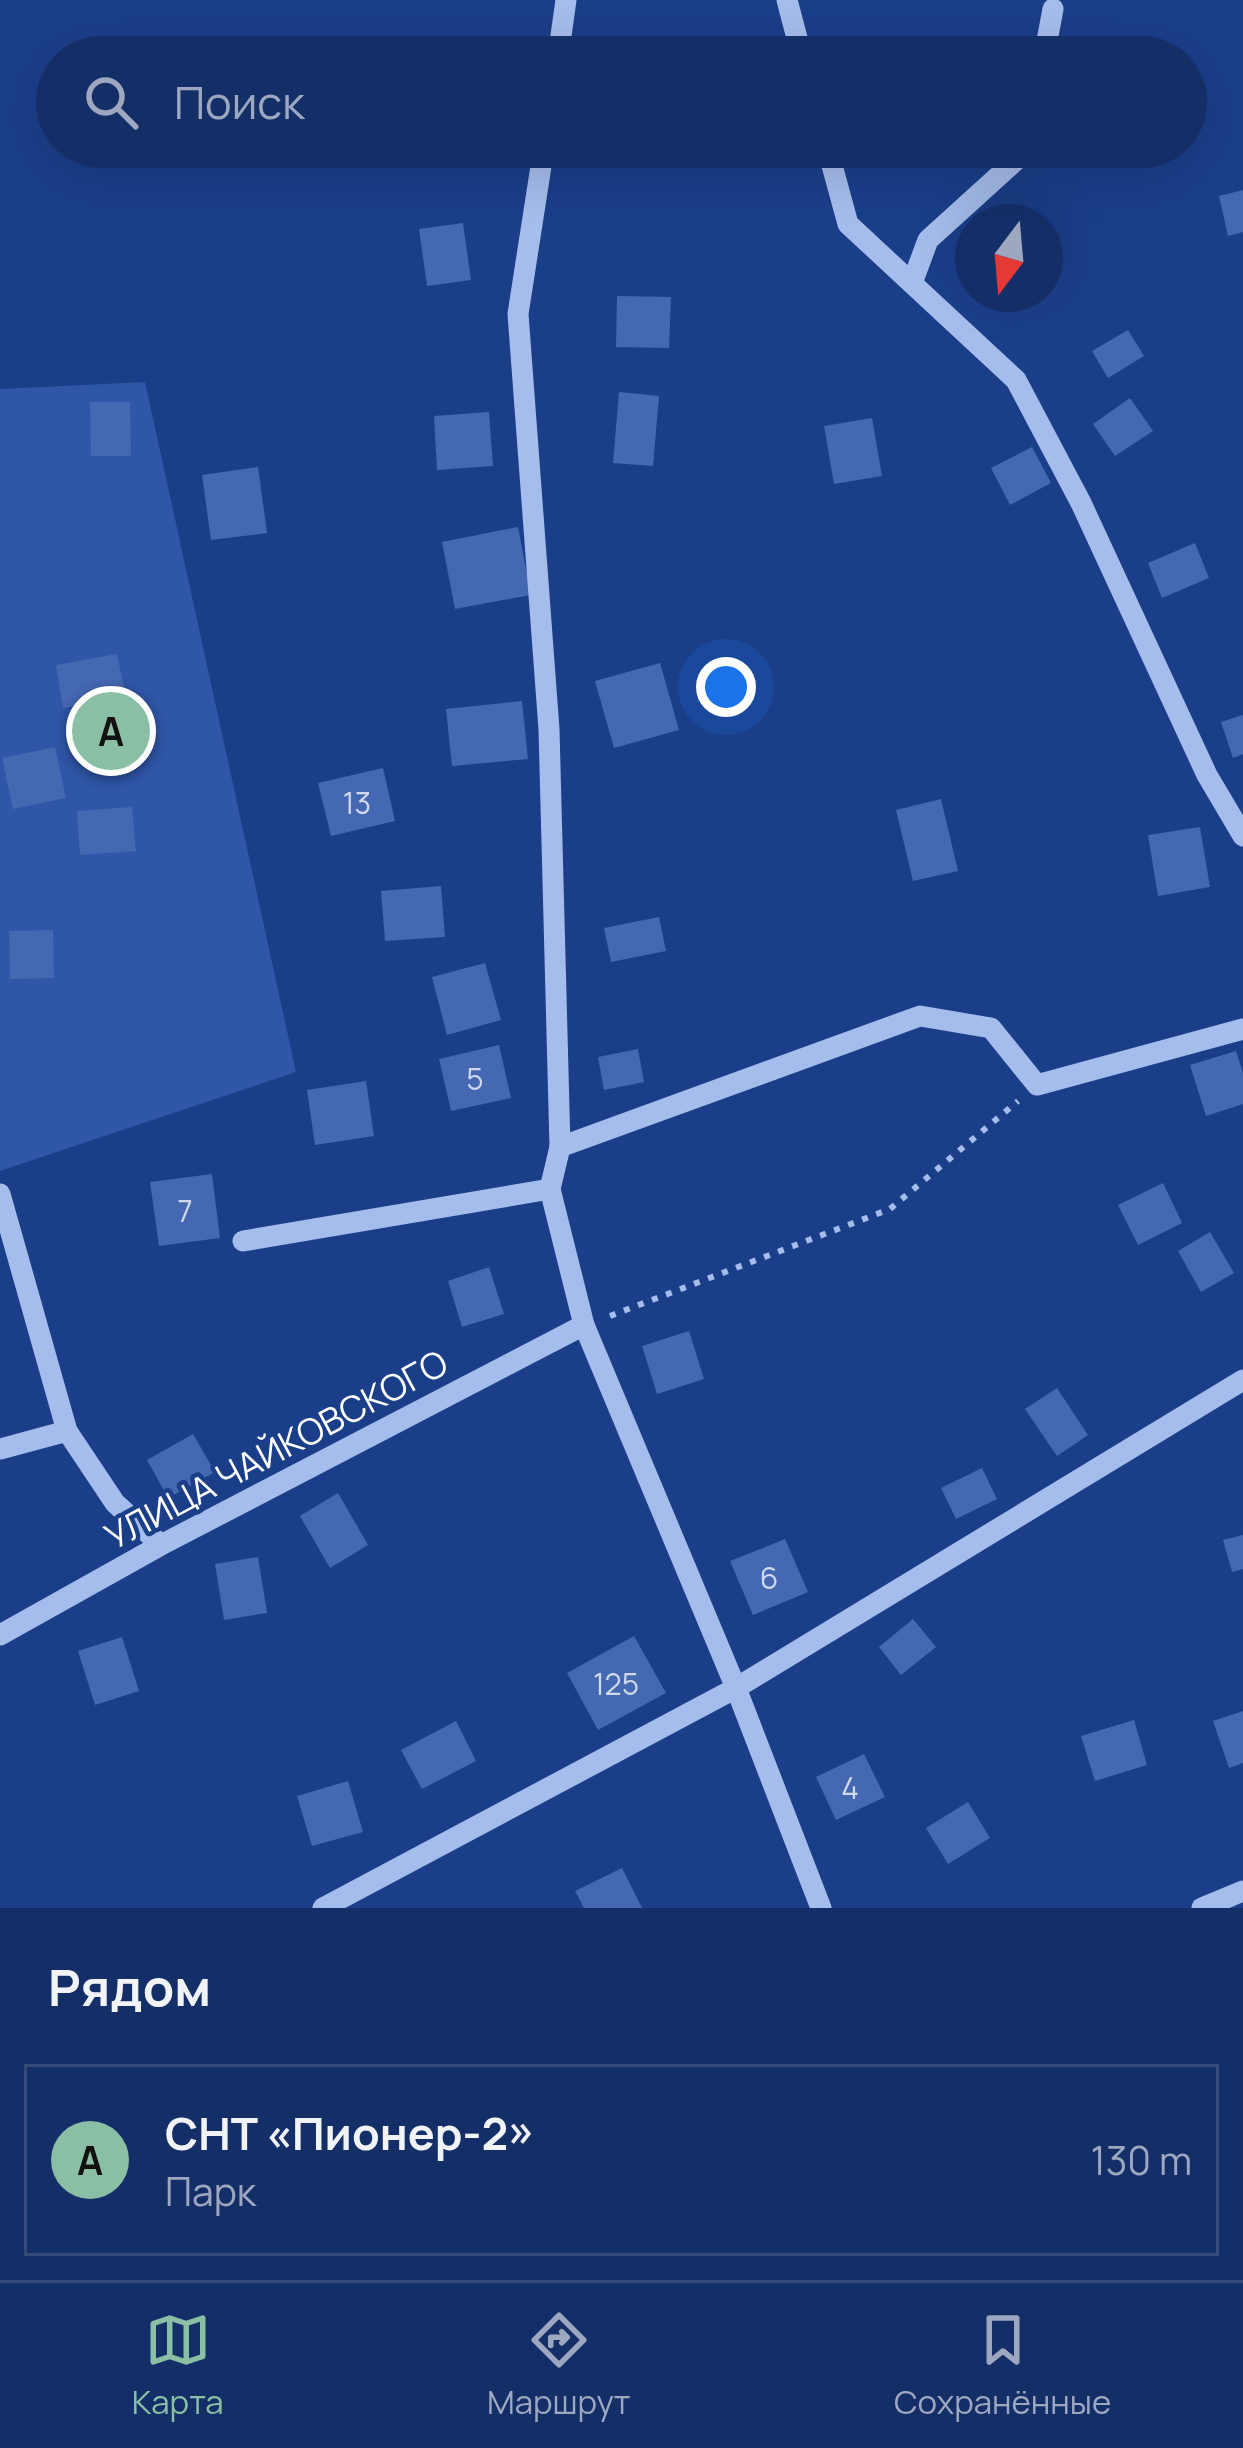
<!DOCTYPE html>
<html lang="ru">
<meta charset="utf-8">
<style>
body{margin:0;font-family:Manrope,sans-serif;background:#213a70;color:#f1f3f6}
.compass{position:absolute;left:955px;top:204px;width:108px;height:108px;border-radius:50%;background:#142e67;box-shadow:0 12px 48px #0002;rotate:196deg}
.you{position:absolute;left:726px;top:687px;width:42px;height:42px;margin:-30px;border:9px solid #fff;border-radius:50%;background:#1a73e8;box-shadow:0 0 0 18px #1a73e833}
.badge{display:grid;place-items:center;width:78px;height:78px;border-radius:50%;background:#8abfa5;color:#111;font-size:39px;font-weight:700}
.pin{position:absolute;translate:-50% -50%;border:6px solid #fff;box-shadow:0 3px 12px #0006}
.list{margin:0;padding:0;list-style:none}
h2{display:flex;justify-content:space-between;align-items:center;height:156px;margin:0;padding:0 48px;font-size:51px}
h2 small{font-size:39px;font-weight:400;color:#9da8c0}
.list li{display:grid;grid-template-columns:78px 1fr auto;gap:36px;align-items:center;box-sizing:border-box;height:192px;margin:0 24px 24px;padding:0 24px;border:3px solid #334a7b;border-radius:0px}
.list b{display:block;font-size:45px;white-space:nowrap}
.list p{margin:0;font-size:39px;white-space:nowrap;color:#9da8c0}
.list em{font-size:39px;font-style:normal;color:#9da8c0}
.icon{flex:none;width:66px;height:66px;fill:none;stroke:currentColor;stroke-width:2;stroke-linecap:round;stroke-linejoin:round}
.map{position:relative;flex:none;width:1243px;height:1908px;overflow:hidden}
.search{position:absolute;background:#142e67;box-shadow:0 12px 48px #0002;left:36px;right:36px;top:36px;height:132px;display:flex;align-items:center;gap:30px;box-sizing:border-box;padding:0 42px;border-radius:66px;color:#9da8c0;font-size:45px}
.sheet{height:372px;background:#142e67}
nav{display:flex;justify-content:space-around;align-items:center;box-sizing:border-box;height:168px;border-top:3px solid #334a7b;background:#142e67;font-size:33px;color:#9da8c0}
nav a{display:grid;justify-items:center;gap:6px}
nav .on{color:#8abfa5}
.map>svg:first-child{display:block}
.green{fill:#2f56a7}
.building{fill:#4468b2}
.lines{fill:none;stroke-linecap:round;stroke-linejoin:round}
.path{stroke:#a5bdec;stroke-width:6;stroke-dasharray:6 9;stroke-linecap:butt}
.minor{stroke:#a5bdec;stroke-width:21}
.labels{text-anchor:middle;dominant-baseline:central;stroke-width:9;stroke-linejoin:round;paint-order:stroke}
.number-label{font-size:30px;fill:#d0d9ec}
.street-label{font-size:36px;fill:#fff;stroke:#1b3e89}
</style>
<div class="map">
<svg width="1243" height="1908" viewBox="0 0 1243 1908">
<rect width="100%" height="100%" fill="#1b3e89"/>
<path class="green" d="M145 382 296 1072 0 1171V389Z"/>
<g class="building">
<path d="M1243 190V232L1228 236 1219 196Z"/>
<path d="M463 223 471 280 427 286 419 229Z"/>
<path d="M617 296 671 297 669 348 616 347Z"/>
<path d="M1128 330 1144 356 1108 378 1092 351Z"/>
<path d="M619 392 659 396 653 466 613 463Z"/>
<path d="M1130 398 1153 431 1115 456 1093 424Z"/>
<path d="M90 402H130L131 456H91Z"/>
<path d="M489 412 493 466 437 470 434 416Z"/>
<path d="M872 418 882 476 834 484 824 426Z"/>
<path d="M1032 447 1051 483 1010 505 991 468Z"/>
<path d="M258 467 267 533 211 540 202 475Z"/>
<path d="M518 527 531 595 455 609 442 542Z"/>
<path d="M1195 543 1209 578 1162 598 1148 563Z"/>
<path d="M117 654 126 697 63 708 56 665Z"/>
<path d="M660 663 679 730 614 748 595 681Z"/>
<path d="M522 701 528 759 452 766 446 709Z"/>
<path d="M1243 715V754L1233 758 1221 722Z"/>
<path d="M55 747 66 798 13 809 2 758Z"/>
<path d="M383 768 395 821 331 836 318 783Z"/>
<path d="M941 799 958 871 913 881 896 810Z"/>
<path d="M132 807 136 851 80 855 77 811Z"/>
<path d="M1200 827 1210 887 1158 896 1148 835Z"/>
<path d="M441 886 445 937 385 941 381 891Z"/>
<path d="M659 917 666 951 611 962 604 928Z"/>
<path d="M53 930 54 978 10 979 9 931Z"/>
<path d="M485 963 501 1020 447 1035 432 977Z"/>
<path d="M499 1045 511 1098 451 1111 439 1059Z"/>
<path d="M638 1049 644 1082 604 1090 598 1057Z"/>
<path d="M1236 1051 1243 1073V1104L1206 1116 1190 1065Z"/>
<path d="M366 1081 374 1136 315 1145 307 1090Z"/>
<path d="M212 1174 220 1238 159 1246 150 1182Z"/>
<path d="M1163 1183 1182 1223 1138 1245 1118 1205Z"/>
<path d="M1210 1232 1234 1273 1201 1292 1178 1251Z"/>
<path d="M489 1267 504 1314 462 1327 448 1281Z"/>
<path d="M689 1331 704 1379 657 1394 642 1346Z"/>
<path d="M1057 1388 1088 1435 1057 1456 1025 1409Z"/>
<path d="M193 1434 215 1472 168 1498 147 1460Z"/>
<path d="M982 1468 997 1499 956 1519 941 1488Z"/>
<path d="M338 1493 368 1545 330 1568 300 1516Z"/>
<path d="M1243 1535V1569L1232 1572 1223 1540Z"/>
<path d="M785 1539 808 1592 753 1615 730 1561Z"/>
<path d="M258 1557 267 1613 224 1620 215 1564Z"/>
<path d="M913 1619 936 1647 901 1675 879 1647Z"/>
<path d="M634 1636 666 1693 598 1730 567 1673Z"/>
<path d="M122 1637 139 1691 95 1705 78 1651Z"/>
<path d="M1243 1711V1763L1229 1768 1213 1721Z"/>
<path d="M1134 1720 1147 1765 1095 1781 1081 1736Z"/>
<path d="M456 1721 476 1761 422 1789 401 1750Z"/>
<path d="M864 1754 885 1797 836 1820 816 1777Z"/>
<path d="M348 1781 363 1832 312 1846 297 1796Z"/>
<path d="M968 1802 990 1838 948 1864 926 1828Z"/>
<path d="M622 1868 642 1908H584L575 1891Z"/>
</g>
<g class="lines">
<path class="path" d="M610 1316 890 1209 1018 1101"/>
<g class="minor">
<path d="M787 0 802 57"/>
<path d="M558 57 566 0"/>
<path d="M1044 57 1053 9"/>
<path d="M544 147 518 314 549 729 560 1147 550 1189 584 1325 736 1688 821 1908"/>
<path d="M827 147 848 224 1016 380 1081 503 1207 775 1243 836"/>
<path d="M912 283 928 240 1025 152 1026 147"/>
<path d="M560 1147 920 1016 991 1028 1037 1085 1243 1029"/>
<path d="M0 1194 67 1431 115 1503 161 1545"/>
<path d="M243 1241 550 1189"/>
<path d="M0 1449 67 1431"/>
<path d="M0 1635 161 1545 584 1325"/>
<path d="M323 1908 736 1688 1243 1380"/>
<path d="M1202 1908 1243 1891"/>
</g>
</g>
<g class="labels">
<g class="number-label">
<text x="357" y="802">13</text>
<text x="475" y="1078">5</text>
<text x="185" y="1210">7</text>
<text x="769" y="1577">6</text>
<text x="616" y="1683">125</text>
<text x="850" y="1787">4</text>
</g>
<g class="street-label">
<text transform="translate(276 1449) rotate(-28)">УЛИЦА ЧАЙКОВСКОГО</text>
</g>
</g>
</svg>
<svg class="compass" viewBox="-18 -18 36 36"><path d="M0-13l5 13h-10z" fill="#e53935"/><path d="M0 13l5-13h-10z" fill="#9da8c0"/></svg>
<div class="you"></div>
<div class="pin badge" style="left:111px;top:731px">A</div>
<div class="search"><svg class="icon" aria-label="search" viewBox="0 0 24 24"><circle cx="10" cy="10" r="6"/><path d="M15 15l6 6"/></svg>Поиск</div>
</div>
<section class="sheet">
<h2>Рядом<small></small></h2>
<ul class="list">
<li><span class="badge">A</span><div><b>СНТ «Пионер-2»</b><p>Парк</p></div><em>130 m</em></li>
</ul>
</section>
<nav>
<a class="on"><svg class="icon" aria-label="map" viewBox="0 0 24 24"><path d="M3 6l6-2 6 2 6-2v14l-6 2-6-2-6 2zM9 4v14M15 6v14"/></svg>Карта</a>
<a><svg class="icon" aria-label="directions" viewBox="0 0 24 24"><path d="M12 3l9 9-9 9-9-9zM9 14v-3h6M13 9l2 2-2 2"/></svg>Маршрут</a>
<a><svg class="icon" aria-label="saved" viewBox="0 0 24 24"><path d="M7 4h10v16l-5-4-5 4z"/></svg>Сохранённые</a>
</nav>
